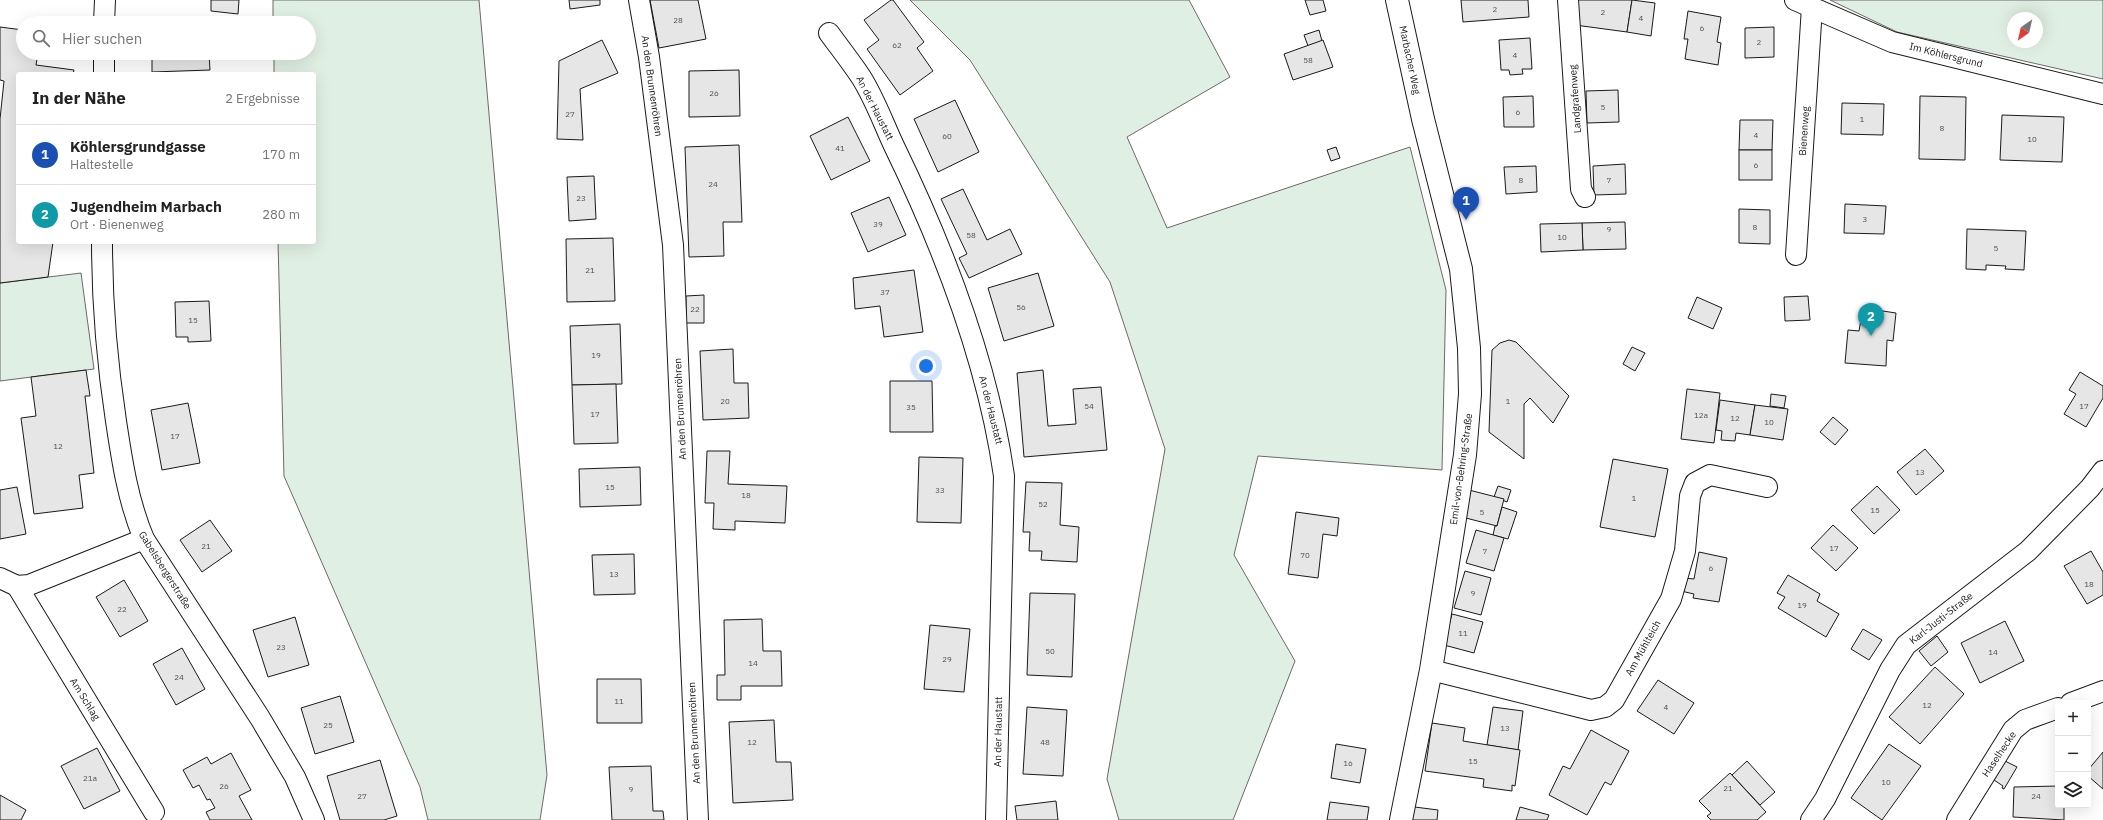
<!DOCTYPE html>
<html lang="de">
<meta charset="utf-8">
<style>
body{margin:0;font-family:"IBM Plex Sans",sans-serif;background:#f2f2f2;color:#222}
.controls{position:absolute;right:12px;bottom:12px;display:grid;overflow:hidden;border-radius:4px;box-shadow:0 4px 16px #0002}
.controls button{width:36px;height:36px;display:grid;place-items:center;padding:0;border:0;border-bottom:1px solid #e0e0e0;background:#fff;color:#222;font:20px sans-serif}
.compass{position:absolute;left:2007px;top:12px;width:36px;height:36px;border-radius:50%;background:#fff;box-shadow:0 4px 16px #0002;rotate:214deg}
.you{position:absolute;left:926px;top:366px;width:14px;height:14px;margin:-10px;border:3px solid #fff;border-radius:50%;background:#1a73e8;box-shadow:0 0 0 6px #1a73e833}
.badge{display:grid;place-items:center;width:26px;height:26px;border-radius:50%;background:#c62828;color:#fff;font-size:13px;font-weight:700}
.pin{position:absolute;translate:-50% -33px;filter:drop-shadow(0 1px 2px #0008)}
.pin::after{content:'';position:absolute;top:21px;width:14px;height:12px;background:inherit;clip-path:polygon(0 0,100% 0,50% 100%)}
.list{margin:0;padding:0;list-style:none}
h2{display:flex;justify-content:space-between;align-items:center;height:52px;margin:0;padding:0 16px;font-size:17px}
h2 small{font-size:13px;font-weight:400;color:#767676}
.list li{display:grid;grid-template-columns:26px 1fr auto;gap:12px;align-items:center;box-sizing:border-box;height:60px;padding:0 16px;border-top:1px solid #e0e0e0}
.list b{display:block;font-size:15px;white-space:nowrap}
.list p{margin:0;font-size:13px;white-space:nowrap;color:#767676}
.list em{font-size:13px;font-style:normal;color:#767676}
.icon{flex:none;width:22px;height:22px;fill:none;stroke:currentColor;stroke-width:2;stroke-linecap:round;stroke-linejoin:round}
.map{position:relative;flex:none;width:2103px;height:820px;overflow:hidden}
.search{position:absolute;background:#fff;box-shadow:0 4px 16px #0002;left:16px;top:16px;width:300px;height:44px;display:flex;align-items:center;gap:10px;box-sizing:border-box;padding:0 14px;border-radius:22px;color:#767676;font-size:15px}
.panel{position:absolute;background:#fff;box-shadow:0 4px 16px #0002;left:16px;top:72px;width:300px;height:172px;border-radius:4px}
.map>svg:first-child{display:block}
.green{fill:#e0efe3;stroke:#6a6a6a;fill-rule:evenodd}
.building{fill:#e6e6e6;stroke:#1a1a1a}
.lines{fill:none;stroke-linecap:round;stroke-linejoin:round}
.minor-casing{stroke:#1a1a1a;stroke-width:22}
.secondary-casing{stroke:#1a1a1a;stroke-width:24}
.minor{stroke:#fff;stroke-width:20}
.secondary{stroke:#fff;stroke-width:22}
.labels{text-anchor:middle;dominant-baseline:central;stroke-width:3;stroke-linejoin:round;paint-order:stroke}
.number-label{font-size:8px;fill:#4d4d4d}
.street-label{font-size:10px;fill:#1a1a1a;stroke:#fff}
</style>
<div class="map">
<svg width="2103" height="820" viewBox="0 0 2103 820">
<rect width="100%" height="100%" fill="#fff"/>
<g class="green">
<path d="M273 0H479L547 775 540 820H428L420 787 284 476 278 242H314V74H274V53H309V23H273Z"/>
<path d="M910 0H1189L1230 77 1127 137 1167 228 1410 147 1446 290 1442 470 1258 456 1234 555 1295 661 1233 820H1119L1107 779 1165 449 1110 282 970 60Z"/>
<path d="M1830 0H2103V79L1897 32ZM2013 18H2037V42H2013Z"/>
<path d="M81 273 94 369 0 381V283Z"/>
</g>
<g class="building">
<path d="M211 0H239L238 14 211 11Z"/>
<path d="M569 0H600V5L570 9Z"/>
<path d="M650 0H698L706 39 659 48Z"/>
<path d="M891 0H893L924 42 917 48 933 71 900 95 867 49 879 40 864 20Z"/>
<path d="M1305 0H1323L1326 11 1310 15Z"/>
<path d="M1461 0H1528L1529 17 1463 22Z"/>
<path d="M1578 0H1632L1627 32 1575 25Z"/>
<path d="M1632 0 1655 3 1651 36 1627 32Z"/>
<path d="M1688 11 1721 17 1717 42 1721 43 1718 65 1685 59 1688 39H1684Z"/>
<path d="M0 27 23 30V53H38L36 65 74 70 73 74H18V242H53L48 277 0 283V119L4 81 0 80Z"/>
<path d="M1774 27V57L1745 58V28Z"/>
<path d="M1319 30 1322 41 1308 46 1304 35Z"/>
<path d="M1530 38 1532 69H1522L1523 74 1510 75 1509 70H1501L1499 40Z"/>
<path d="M602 40 618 73 580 89 583 140 557 139 559 61Z"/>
<path d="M1323 40 1333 67 1293 80 1284 54Z"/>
<path d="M152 53H209L210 70 152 72Z"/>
<path d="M739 70 740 116 689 117V71Z"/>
<path d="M1618 90 1619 122 1587 123 1586 91Z"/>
<path d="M1533 96 1534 127H1504L1503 97Z"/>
<path d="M1920 96 1966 97 1965 160 1919 159Z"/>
<path d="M955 100 979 152 938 172 914 119Z"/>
<path d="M1842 103 1884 104 1883 135 1841 134Z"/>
<path d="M2002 115 2064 117 2062 162 2000 160Z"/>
<path d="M848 117 870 161 831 180 810 136Z"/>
<path d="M1740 120H1773L1772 150H1739Z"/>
<path d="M739 145 742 222H723L724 256 689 257 685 147Z"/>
<path d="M1336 147 1340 158 1331 161 1327 150Z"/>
<rect x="1739" y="150" width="33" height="30"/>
<path d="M1625 164 1626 194 1594 195 1593 166Z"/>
<path d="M1536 166 1537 192 1506 194 1504 167Z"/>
<path d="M594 176 596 219 569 221 567 177Z"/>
<path d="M963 189 987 240 1010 229 1022 254 969 278 959 258 967 254 941 199Z"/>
<path d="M889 197 906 235 868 252 851 213Z"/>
<path d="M1845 204 1886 206 1884 234 1844 233Z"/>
<path d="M1739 209 1770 210V244L1739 243Z"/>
<path d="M1625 222 1626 249 1583 250 1582 223Z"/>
<path d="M1582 223 1583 250 1541 252 1540 224Z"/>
<path d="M1967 229 2026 231 2024 270 2005 269 2006 266 1986 265V270L1966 269Z"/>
<path d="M613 238 615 301 567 302 566 239Z"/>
<path d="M914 270 923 332 884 337 880 306 855 309 853 278Z"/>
<path d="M1038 273 1054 326 1004 341 988 288Z"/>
<path d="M704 295V323H686V296Z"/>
<path d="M1808 296 1810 320 1785 321 1784 297Z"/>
<path d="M1697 297 1722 308 1713 329 1688 318Z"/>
<path d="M209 301 211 341 188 342V337H176L175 302Z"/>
<path d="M1863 308 1896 313 1893 341 1887 340 1886 366 1845 363 1848 330 1859 331Z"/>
<path d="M620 324 622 384 572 385 570 326Z"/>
<path d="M1509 340 1516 342 1569 396 1553 423 1530 398 1524 404V459L1489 432 1492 350 1500 343Z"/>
<path d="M1632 347 1645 353 1635 371 1623 364Z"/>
<path d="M733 349 734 383H748L749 418 703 420 700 351Z"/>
<path d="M86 370 90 396H85L94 473 79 475 83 508 34 514 21 418 36 416 31 377Z"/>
<path d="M1043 370 1048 426 1076 424 1073 389 1101 387 1107 450 1024 457 1017 373Z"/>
<path d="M2080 372 2103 386V398L2086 427 2064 414 2076 394 2069 390Z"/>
<path d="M890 381H932L933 432H890Z"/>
<path d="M616 384 618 443 574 444 572 385Z"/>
<path d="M1687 389 1720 393 1714 443 1681 439Z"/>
<path d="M1771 394 1786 396 1784 408 1770 406Z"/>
<path d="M1720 400 1755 405 1750 435 1736 433 1735 441 1721 440 1722 431 1716 430Z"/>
<path d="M188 403 200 463 162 470 151 410Z"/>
<path d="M1755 405 1788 409 1783 440 1750 435Z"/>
<path d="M1833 417 1848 430 1835 445 1820 432Z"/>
<path d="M1925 449 1944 471 1916 495 1897 472Z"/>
<path d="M707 451H730L728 484 787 486 785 523 735 521V530L713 529 714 503H705Z"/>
<path d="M919 457 963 458 961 523 917 522Z"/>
<path d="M1613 459 1668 469 1655 537 1600 527Z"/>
<path d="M640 467 641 505 580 507 579 469Z"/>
<path d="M1026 482 1062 483 1060 525 1079 527 1077 562 1041 560 1042 551H1029L1030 532H1023Z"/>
<path d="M1498 486 1511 490 1507 502 1494 497Z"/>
<path d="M1877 486 1900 510 1874 534 1851 510Z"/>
<path d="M17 487 26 534 0 539V490Z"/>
<path d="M1469 490 1504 499 1497 526 1462 517Z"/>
<path d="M1502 507 1517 512 1508 539 1493 535 1495 526H1497Z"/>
<path d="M1296 512 1339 518 1337 536 1323 534 1318 578 1288 574Z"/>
<path d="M210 520 232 551 202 572 180 540Z"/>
<path d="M1833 525 1858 548 1836 571 1811 548Z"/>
<path d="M1476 530 1504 538 1494 571 1466 563Z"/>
<path d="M2091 551 2103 572V595L2087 604 2064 566Z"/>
<path d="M1699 552 1727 558 1719 602 1693 598 1694 594 1681 591 1684 578 1694 579Z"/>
<path d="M634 554 635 594 594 595 592 555Z"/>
<path d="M1465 571 1491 578 1481 615 1454 608Z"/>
<path d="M1788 575 1820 594 1817 601 1839 614 1826 637 1778 608 1785 597 1777 593Z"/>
<path d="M124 580 148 621 120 637 96 597Z"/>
<path d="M1030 593 1075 594 1072 677 1027 675Z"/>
<path d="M1452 614 1483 622 1474 653 1444 645Z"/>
<path d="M295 617 309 665 268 677 253 630Z"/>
<path d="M762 619 763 651H781L782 686H741V700H717V675H725L724 620Z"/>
<path d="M2005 621 2024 661 1980 683 1961 643Z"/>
<path d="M930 625 970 629 964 692 924 689Z"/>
<path d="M1863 629 1882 640 1869 660 1851 649Z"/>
<path d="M1937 636 1948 652 1931 666 1919 651Z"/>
<path d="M182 648 205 689 176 705 153 664Z"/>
<path d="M1935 667 1964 694 1920 744 1889 717Z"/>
<path d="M597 679H641L642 723H597Z"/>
<path d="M1658 680 1694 703 1674 734 1637 711Z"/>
<path d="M340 696 354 742 315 754 301 708Z"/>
<path d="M1027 707 1067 710 1063 776 1023 774Z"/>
<path d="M1493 707 1523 711 1518 750 1487 745Z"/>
<path d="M774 720 776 762H791L793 800 733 803 729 722Z"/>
<path d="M1432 723 1465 728 1463 741 1520 750 1515 786 1512 785V791L1483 787 1484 779 1425 771Z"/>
<path d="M1591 730 1629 751 1611 785 1605 782 1587 815 1549 795 1563 766 1570 769Z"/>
<path d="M1336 744 1366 749 1360 783 1331 778Z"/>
<path d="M1889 744 1921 766 1882 820 1851 798Z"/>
<path d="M97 748 120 791 84 809 61 766Z"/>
<path d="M2103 752V789L2088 776V770Z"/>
<path d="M231 753 251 790 239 796 252 820H210L206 812 215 808 210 799 207 800 199 785 193 788 183 770 207 757 211 764Z"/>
<path d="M380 760 397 816 384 820H340L327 776Z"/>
<path d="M1747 761 1775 792 1760 805 1732 775Z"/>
<path d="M2005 761 2017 767 2004 789 2002 788 2003 786 1994 780Z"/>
<path d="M651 766 653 811H663L664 820H612L609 767Z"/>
<path d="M1730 773 1766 812 1757 820H1711L1707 816 1711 813 1699 801Z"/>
<path d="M2058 786V805H2064V820L2013 817 2014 787Z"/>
<path d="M0 795 26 810 21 820H0Z"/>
<path d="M1056 801 1058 820H1017L1015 806Z"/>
<path d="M1330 802 1369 807 1367 820H1327Z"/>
<path d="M1407 806 1438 810 1437 820H1406Z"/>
<path d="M1520 807 1549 815 1547 820H1516Z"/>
</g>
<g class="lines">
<g class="minor-casing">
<g id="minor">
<path d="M639 0 649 57 673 245 698 820"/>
<path d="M1568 0 1581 189 1585 197"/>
<path d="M1795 0 1892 42 2103 94"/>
<path d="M104 23 105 0"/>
<path d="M829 33C840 48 851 62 861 77 875 99 884 125 895 148 945 251 988 363 1004 476L996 820"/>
<path d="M104 74V53"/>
<path d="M102 242C102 301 107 362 116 421 122 461 128 501 144 539L260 718 295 777 314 820"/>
<path d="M1796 255 1812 7"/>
<path d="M0 578 17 586 29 585 144 539"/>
<path d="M17 586 154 812"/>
<path d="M1431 670 1591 710 1605 707 1614 700 1671 599 1685 551 1690 496 1695 483 1710 475 1767 487"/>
<path d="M2071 703 2103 691"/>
<path d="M1811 820 1825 799 1890 670 1906 645 2028 551 2090 488 2103 471"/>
<path d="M1957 820 2013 730 2025 720 2058 708"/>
</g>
</g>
<g class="secondary-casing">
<path id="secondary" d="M1397 0 1423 119 1461 269 1469 348 1470 394 1465 455 1431 670 1401 820"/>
</g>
<use href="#minor" class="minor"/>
<use href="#secondary" class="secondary"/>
</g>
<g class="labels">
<g class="number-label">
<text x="1495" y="9">2</text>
<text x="1603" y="12">2</text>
<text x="1641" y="18">4</text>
<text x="678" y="20">28</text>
<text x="1702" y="28">6</text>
<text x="1759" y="42">2</text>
<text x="897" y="45">62</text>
<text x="1515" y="55">4</text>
<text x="1308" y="60">58</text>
<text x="714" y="93">26</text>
<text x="1603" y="107">5</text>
<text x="1518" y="112">6</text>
<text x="570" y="114">27</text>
<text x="1862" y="119">1</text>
<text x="1942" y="128">8</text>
<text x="1756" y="135">4</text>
<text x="947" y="136">60</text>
<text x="2032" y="139">10</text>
<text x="840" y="148">41</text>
<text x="1756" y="165">6</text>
<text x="1521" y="180">8</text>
<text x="1609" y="180">7</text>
<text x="713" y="184">24</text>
<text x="581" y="198">23</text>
<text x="1865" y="219">3</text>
<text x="878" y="224">39</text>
<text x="1755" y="227">8</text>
<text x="1609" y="229">9</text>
<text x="971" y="235">58</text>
<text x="1562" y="237">10</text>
<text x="1996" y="248">5</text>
<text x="590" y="270">21</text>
<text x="885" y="292">37</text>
<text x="1021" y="307">56</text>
<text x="695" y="309">22</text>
<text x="193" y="320">15</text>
<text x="596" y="355">19</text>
<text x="725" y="401">20</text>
<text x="1508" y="401">1</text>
<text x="1089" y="406">54</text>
<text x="2084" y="406">17</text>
<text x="911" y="407">35</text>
<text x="595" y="414">17</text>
<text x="1701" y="415">12a</text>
<text x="1735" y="418">12</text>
<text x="1769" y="422">10</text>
<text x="175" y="436">17</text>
<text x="58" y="446">12</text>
<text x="1920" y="472">13</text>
<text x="610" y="487">15</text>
<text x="940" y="490">33</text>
<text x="746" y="495">18</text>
<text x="1634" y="498">1</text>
<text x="1043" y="504">52</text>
<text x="1875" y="510">15</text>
<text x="1482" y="512">5</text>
<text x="206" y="546">21</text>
<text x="1834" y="548">17</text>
<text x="1485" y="551">7</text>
<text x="1305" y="555">70</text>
<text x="1711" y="568">6</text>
<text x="614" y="574">13</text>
<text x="2089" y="584">18</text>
<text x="1473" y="593">9</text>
<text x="1802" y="605">19</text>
<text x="122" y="609">22</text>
<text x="1463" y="633">11</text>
<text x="281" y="647">23</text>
<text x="1050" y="651">50</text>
<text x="1993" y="652">14</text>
<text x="947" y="659">29</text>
<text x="753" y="663">14</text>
<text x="179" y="677">24</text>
<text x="619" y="701">11</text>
<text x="1927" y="705">12</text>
<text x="1666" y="707">4</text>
<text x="328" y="725">25</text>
<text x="1505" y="728">13</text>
<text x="752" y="742">12</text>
<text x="1045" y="742">48</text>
<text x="1473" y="761">15</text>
<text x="1348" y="763">16</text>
<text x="90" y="778">21a</text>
<text x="1886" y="782">10</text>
<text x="224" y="786">26</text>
<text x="1728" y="788">21</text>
<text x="631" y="789">9</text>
<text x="362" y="796">27</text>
<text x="2036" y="796">24</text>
</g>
<g class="street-label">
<text transform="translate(1946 55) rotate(14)">Im Köhlersgrund</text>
<text transform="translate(1410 60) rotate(78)">Marbacher Weg</text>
<text transform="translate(652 86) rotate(82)">An den Brunnenröhren</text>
<text transform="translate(1575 99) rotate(-94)">Landgrafenweg</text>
<text transform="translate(875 108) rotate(63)">An der Haustatt</text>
<text transform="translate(1804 131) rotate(-86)">Bienenweg</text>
<text transform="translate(680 409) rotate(-93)">An den Brunnenröhren</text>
<text transform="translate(991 410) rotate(76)">An der Haustatt</text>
<text transform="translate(1461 469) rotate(-82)">Emil-von-Behring-Straße</text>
<text transform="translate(165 570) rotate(58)">Gabelsbergerstraße</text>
<text transform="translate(1941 618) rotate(-38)">Karl-Justi-Straße</text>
<text transform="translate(1643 648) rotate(-61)">Am Mühlteich</text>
<text transform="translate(85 699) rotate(58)">Am Schlag</text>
<text transform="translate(998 732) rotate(-89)">An der Haustatt</text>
<text transform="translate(694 733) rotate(-93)">An den Brunnenröhren</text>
<text transform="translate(1999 754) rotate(-56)">Haselhecke</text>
</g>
</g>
</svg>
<div class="controls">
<button>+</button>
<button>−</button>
<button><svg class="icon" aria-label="layers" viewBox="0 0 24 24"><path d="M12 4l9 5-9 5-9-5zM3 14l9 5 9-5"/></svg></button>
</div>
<svg class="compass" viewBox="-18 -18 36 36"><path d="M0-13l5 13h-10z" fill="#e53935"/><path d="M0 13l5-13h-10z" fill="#767676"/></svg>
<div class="you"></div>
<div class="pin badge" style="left:1466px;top:220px;background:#1a4fb4">1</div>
<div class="pin badge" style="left:1871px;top:336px;background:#0f9aa8">2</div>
<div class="search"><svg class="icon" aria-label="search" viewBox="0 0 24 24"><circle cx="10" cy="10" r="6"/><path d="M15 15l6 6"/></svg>Hier suchen</div>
<section class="panel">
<h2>In der Nähe<small>2 Ergebnisse</small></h2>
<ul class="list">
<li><span class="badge" style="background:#1a4fb4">1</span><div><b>Köhlersgrundgasse</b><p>Haltestelle</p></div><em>170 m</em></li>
<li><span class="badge" style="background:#0f9aa8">2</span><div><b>Jugendheim Marbach</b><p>Ort · Bienenweg</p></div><em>280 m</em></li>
</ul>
</section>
</div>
